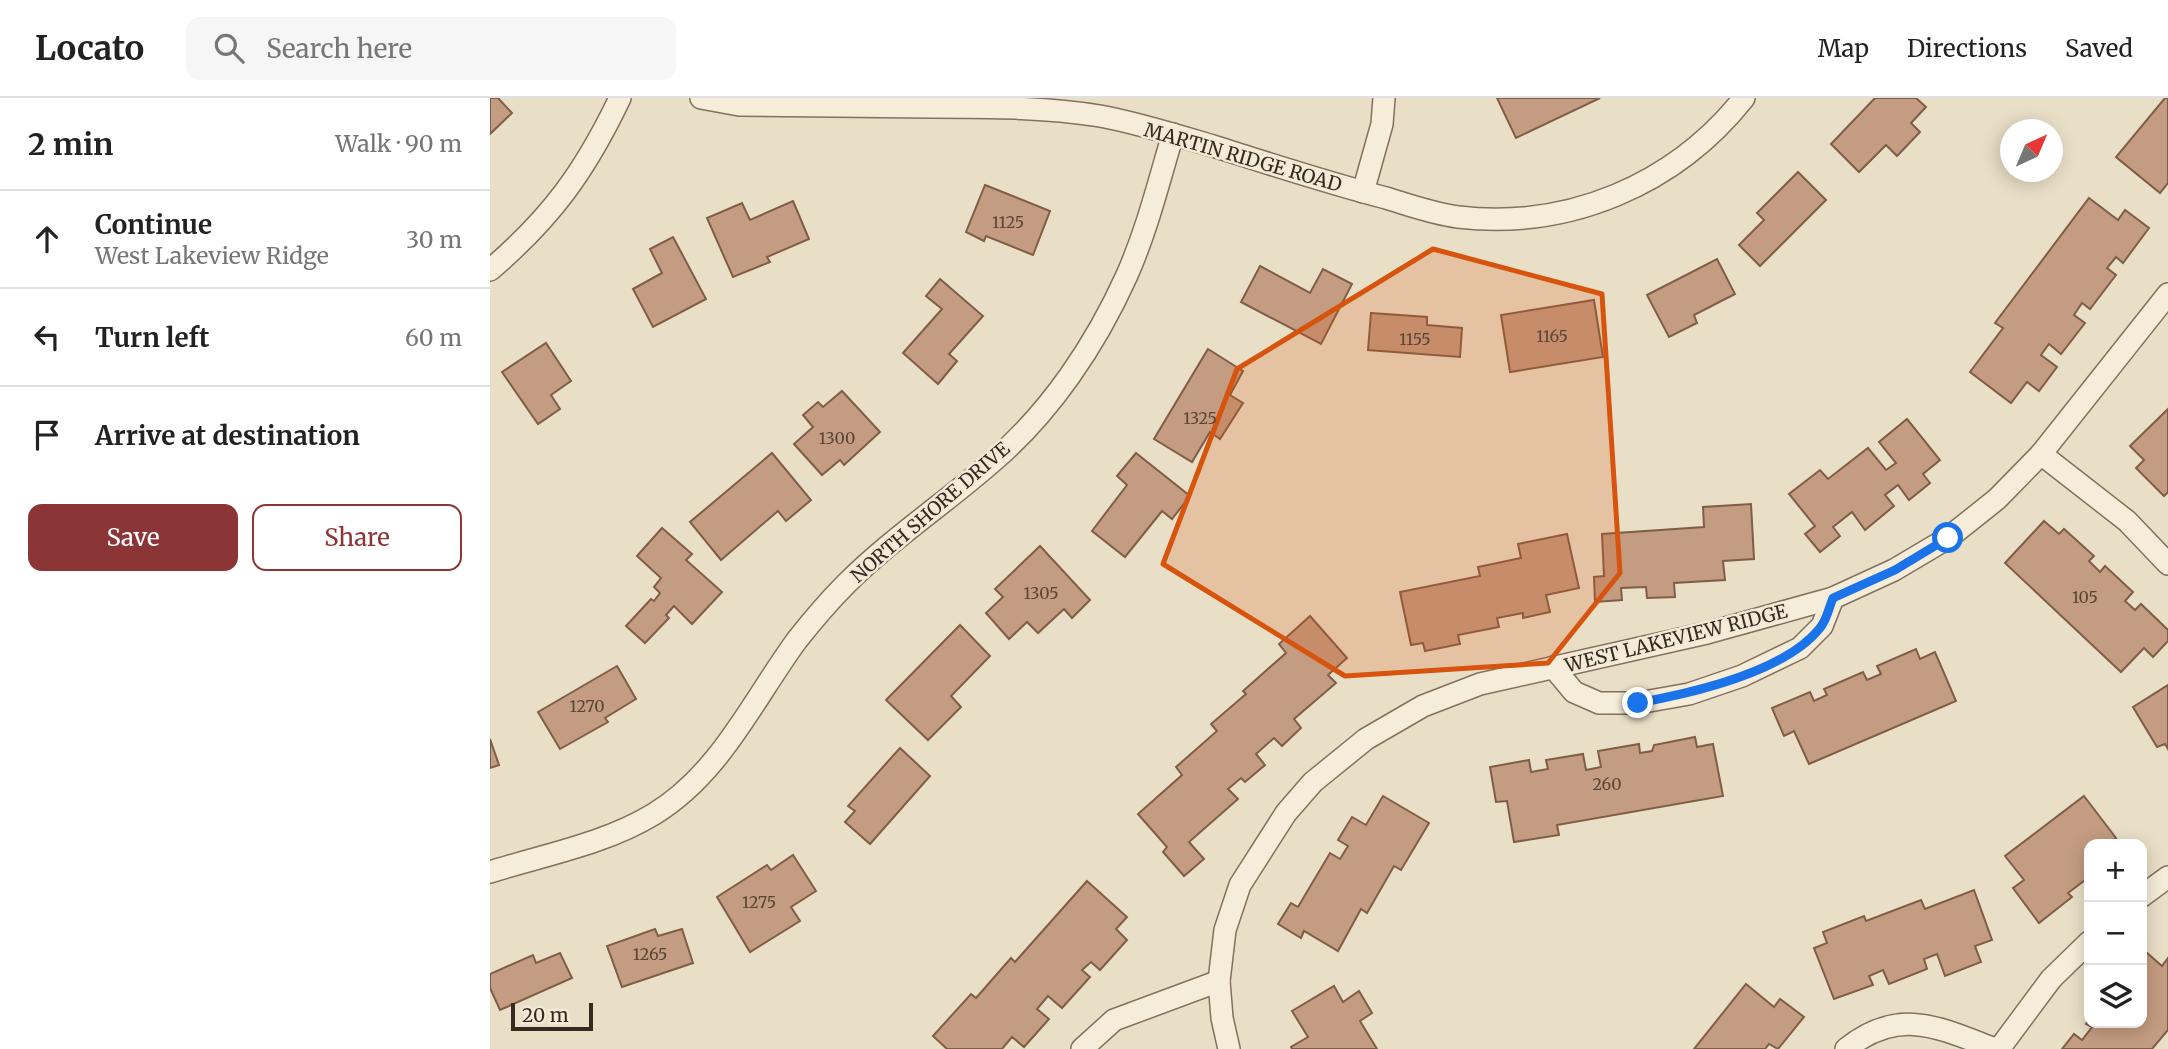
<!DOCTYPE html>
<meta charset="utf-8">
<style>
body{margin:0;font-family:Merriweather,serif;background:#f6f6f6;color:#222}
.controls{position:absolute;right:21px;bottom:21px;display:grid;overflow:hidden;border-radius:14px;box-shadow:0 4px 18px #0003}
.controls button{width:63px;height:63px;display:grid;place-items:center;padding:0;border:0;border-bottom:2px solid #e0e0e0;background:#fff;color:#222;font:35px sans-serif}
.compass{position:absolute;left:1510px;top:21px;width:63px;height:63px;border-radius:50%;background:#fff;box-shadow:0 4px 18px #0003;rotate:44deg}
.scale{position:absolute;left:21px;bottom:18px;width:82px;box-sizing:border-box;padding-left:7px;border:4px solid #352a20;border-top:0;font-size:19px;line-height:24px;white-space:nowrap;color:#352a20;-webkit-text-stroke:5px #f2e9d6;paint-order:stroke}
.stop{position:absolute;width:21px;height:21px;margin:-16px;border:5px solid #1a73e8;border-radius:50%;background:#fff}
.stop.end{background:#1a73e8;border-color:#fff;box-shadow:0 2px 7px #0008}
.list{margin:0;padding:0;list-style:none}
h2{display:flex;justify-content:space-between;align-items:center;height:91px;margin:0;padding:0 28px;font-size:30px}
h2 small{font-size:23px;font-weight:400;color:#767676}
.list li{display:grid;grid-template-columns:46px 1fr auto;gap:21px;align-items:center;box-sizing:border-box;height:98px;padding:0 28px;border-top:2px solid #e0e0e0}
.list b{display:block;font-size:26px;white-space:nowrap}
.list p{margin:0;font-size:23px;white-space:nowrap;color:#767676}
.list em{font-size:23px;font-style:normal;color:#767676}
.actions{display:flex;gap:14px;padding:21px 28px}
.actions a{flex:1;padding:16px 0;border:2px solid #8c3536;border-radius:14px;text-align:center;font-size:24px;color:#8c3536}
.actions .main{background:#8c3536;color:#fff}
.icon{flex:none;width:38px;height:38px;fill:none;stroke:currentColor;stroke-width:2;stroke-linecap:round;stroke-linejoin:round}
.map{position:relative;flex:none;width:1678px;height:951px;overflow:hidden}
header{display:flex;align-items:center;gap:42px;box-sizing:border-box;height:98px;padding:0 35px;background:#fff;border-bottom:2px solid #e0e0e0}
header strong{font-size:33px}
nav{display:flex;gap:38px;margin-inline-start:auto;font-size:24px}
.search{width:490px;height:63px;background:#f6f6f6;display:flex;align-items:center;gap:18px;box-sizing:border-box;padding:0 24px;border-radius:14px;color:#767676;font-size:26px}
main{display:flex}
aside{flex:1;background:#fff}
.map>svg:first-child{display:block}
.building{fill:#c49c81;stroke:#805d47;stroke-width:2}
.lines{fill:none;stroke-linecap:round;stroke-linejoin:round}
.street-casing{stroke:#83715e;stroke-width:24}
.street{stroke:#f5ecd9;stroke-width:21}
.route{stroke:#1a73e8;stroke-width:9}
.marked{fill:#d6540e;fill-opacity:0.2;stroke:#d6540e;stroke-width:5;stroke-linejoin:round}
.labels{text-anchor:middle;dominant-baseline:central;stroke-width:5;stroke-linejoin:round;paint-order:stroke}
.number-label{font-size:16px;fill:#594638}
.street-label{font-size:19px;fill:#352a20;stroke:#f2e9d6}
</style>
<header>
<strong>Locato</strong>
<div class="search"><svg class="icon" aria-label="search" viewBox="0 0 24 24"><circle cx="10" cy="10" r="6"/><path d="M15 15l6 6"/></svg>Search here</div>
<nav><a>Map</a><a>Directions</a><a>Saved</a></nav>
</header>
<main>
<aside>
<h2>2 min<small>Walk · 90 m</small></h2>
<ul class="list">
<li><svg class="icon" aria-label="ahead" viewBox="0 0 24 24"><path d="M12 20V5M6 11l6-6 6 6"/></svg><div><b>Continue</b><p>West Lakeview Ridge</p></div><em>30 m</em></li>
<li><svg class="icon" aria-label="left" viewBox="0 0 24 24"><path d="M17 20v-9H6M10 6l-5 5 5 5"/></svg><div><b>Turn left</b></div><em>60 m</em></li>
<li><svg class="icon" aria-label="arrive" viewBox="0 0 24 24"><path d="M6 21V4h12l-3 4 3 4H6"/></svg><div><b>Arrive at destination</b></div></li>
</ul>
<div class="actions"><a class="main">Save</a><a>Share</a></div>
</aside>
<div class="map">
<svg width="1678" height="951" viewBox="0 0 1678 951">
<rect width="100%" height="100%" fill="#e9dfc7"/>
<g class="building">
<path d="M0 0H8L22 15 0 36Z"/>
<path d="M1007 0H1110L1026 40Z"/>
<path d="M1385 0H1426L1436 9 1421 25 1430 34 1407 58 1396 47 1369 74 1341 46Z"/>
<path d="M1675 0H1678V85L1670 95 1626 59Z"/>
<path d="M1308 74 1336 102 1270 168 1249 147 1274 122 1267 115Z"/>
<path d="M495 87 560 113 543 157 496 138 494 143 476 134Z"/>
<path d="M1599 100 1628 122 1635 112 1659 130 1633 165 1626 159 1617 170 1626 177 1600 211 1592 205 1584 217 1595 225 1571 256 1559 246 1551 257 1567 269 1549 293 1537 284 1521 305 1480 274 1513 230 1505 225Z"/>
<path d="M303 103 319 141 277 159 280 164 243 179 217 120 252 105 260 122Z"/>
<path d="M183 139 216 201 163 229 143 191 172 175 160 151Z"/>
<path d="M1227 161 1245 196 1204 217 1207 225 1179 239 1157 197Z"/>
<path d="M770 168 820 195 833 171 862 186 831 246 751 204Z"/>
<path d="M450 181 493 218 459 256 467 263 448 286 413 255 452 211 436 198Z"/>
<path d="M1104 202 1113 259 1020 274 1011 217Z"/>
<path d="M881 215 937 219V227L972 230 970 259 878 252Z"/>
<path d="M56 245 81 283 61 297 70 311 48 326 12 274Z"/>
<path d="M718 251 753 273 740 297 753 305 730 341 720 334 702 364 664 341Z"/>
<path d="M352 293 390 334 354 367 350 362 332 377 304 346 323 329 313 317 328 304 333 309Z"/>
<path d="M1678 311V394L1674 398 1646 370 1654 362 1640 348Z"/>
<path d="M1417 321 1450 362 1433 376 1440 385 1419 402 1408 387 1395 397 1404 408 1375 432 1362 414 1343 429 1350 438 1330 454 1315 436 1325 428 1299 396 1330 372 1338 381 1378 350 1396 372 1406 365 1389 344Z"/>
<path d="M282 355 321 402 296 423 288 413 231 462 200 424Z"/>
<path d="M646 355 700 398 682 421 672 413 635 459 602 433 637 387 627 378Z"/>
<path d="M1261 406 1264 461 1233 463 1235 482 1184 485 1185 499 1157 500 1156 489 1131 490 1132 502 1105 504 1104 479 1114 478 1112 436 1214 429 1213 409Z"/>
<path d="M1554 423 1569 436 1574 431 1604 458 1599 463 1610 474 1615 468 1643 494 1635 503 1645 512 1651 506 1678 532V543L1663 559 1654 550 1631 574 1515 465Z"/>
<path d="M172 430 202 456 196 462 232 494 202 526 184 508 176 517 179 520 155 545 136 528 161 501 164 503 170 495 164 489 171 480 147 458Z"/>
<path d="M1077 436 1089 490 1056 497 1060 514 1033 520V515L1007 520 1009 529 968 537 970 546 935 553 933 545 921 547 910 494 990 478 988 469 1031 460 1028 446Z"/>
<path d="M550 448 600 502 582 520 574 511 548 535 537 524 519 541 496 515 513 499 505 491Z"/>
<path d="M820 518 857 560 838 577 846 585 804 621 811 630 792 648 784 640 766 656 775 667 755 684 751 680 738 691 748 701 699 744 714 761 694 778 673 754 677 749 648 716 692 677 686 669 727 633 721 626 756 596 753 593 796 555 789 546Z"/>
<path d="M470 527 500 558 461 598 471 609 438 642 396 602Z"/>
<path d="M1426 551 1430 561 1445 554 1466 603 1319 666 1304 633 1294 638 1282 610 1320 594 1324 603 1337 597 1334 591 1373 574 1377 582 1391 576 1387 568Z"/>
<path d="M127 568 146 601 115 620 118 624 70 651 48 614Z"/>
<path d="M1678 587V651L1675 646 1667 649 1643 609Z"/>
<path d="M1205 639 1207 649 1223 646 1233 698 1067 727 1069 737 1024 744 1017 703 1006 704 1000 669 1039 662 1041 674 1058 671 1056 662 1093 656 1096 672 1111 669 1108 653 1149 646 1150 655 1162 653 1164 647Z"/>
<path d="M0 641 9 667 0 670Z"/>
<path d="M410 650 440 678 380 746 355 724 365 713 358 708Z"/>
<path d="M893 698 939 725 911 772 904 768 877 815 871 811 848 853 814 833 811 840 788 826 801 805 808 809 840 755 850 761 858 748 848 742 862 719 876 727Z"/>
<path d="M1594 698 1626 740 1618 746H1599V779L1578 795 1582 799 1549 825 1523 790 1534 782 1515 758Z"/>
<path d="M303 757 326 793 301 809 310 823 260 854 227 799 277 767 281 772Z"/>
<path d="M597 783 637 819 626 831 637 842 610 872 601 864 592 872 600 879 572 910 558 898 547 911 559 921 534 949 522 939 512 951H457L443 938 481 896 486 900 521 860 525 864Z"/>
<path d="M1484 792 1502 842 1485 848 1491 864 1455 878 1447 856 1434 861 1437 871 1399 886 1393 872 1379 878 1383 887 1344 901 1324 850 1337 845 1333 834 1374 818 1376 823 1431 802 1435 811Z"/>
<path d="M165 831 168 838 192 831 203 865 132 889 117 848Z"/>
<path d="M1656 854 1672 868 1678 860V932L1662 951H1572L1584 936 1592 942 1602 929 1596 926 1599 922V925H1652V859Z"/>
<path d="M70 855 82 880 10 912 0 890V876L43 857 46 865Z"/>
<path d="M1256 886 1284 909 1290 901 1314 919 1288 951 1279 946 1275 951H1204Z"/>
<path d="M844 888 853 904 869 893 882 915 870 923 887 951H802L801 949 818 939 802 913Z"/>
</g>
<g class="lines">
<g class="street-casing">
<g id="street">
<path d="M211 0 249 7C313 8 377 8 440 9 497 9 554 9 610 18 648 25 686 37 723 48 780 66 838 85 896 100 919 107 944 116 968 119 1078 132 1185 87 1254 0"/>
<path d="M873 94 892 26 894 0"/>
<path d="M0 172C62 119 95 73 130 0"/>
<path d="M1551 356 1637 423 1678 466"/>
<path d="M1063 569 1084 594 1109 605H1148L1199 596 1252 578 1310 550 1332 528 1343 500"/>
<path d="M0 774C54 757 115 746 164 716 230 676 263 602 307 542 322 523 339 503 356 486 401 441 454 406 502 364 560 315 606 246 637 177 657 132 669 83 683 36"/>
<path d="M1652 798 1678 779"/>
<path d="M592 951 624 922 729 883"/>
<path d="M739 951 732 920 729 883 735 832 750 787 796 715 823 684 876 641 933 608 990 586 1217 535 1343 500 1404 472 1458 440 1507 401 1551 356 1678 196"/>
<path d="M1356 951C1409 908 1450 930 1505 951"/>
<path d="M1509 951 1561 881 1599 844"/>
</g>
</g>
<use href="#street" class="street"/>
</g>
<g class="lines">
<path class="route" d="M1148 605C1203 595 1295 574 1330 530 1337 522 1339 509 1343 500L1405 472 1458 440"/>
</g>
<path class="marked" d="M943 151 1112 196 1130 475 1058 565 855 578 673 466 747 271Z"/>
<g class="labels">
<g class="number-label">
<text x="518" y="124">1125</text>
<text x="1062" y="238">1165</text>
<text x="925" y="241">1155</text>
<text x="710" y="320">1325</text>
<text x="347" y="340">1300</text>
<text x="551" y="495">1305</text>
<text x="1595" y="499">105</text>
<text x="97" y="608">1270</text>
<text x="1117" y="686">260</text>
<text x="269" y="804">1275</text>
<text x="160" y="856">1265</text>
</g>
<g class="street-label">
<text transform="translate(753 59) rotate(16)">MARTIN RIDGE ROAD</text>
<text transform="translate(440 414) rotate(-41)">NORTH SHORE DRIVE</text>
<text transform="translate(1186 540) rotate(-14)">WEST LAKEVIEW RIDGE</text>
</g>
</g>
</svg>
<div class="controls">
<button>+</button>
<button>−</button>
<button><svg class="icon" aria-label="layers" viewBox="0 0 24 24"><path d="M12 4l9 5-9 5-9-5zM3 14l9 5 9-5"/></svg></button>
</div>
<svg class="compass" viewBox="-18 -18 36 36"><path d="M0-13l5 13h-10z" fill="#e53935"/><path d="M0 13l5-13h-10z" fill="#767676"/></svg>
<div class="scale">20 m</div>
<div class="stop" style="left:1458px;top:440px"></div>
<div class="stop end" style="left:1148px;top:605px"></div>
</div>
</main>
